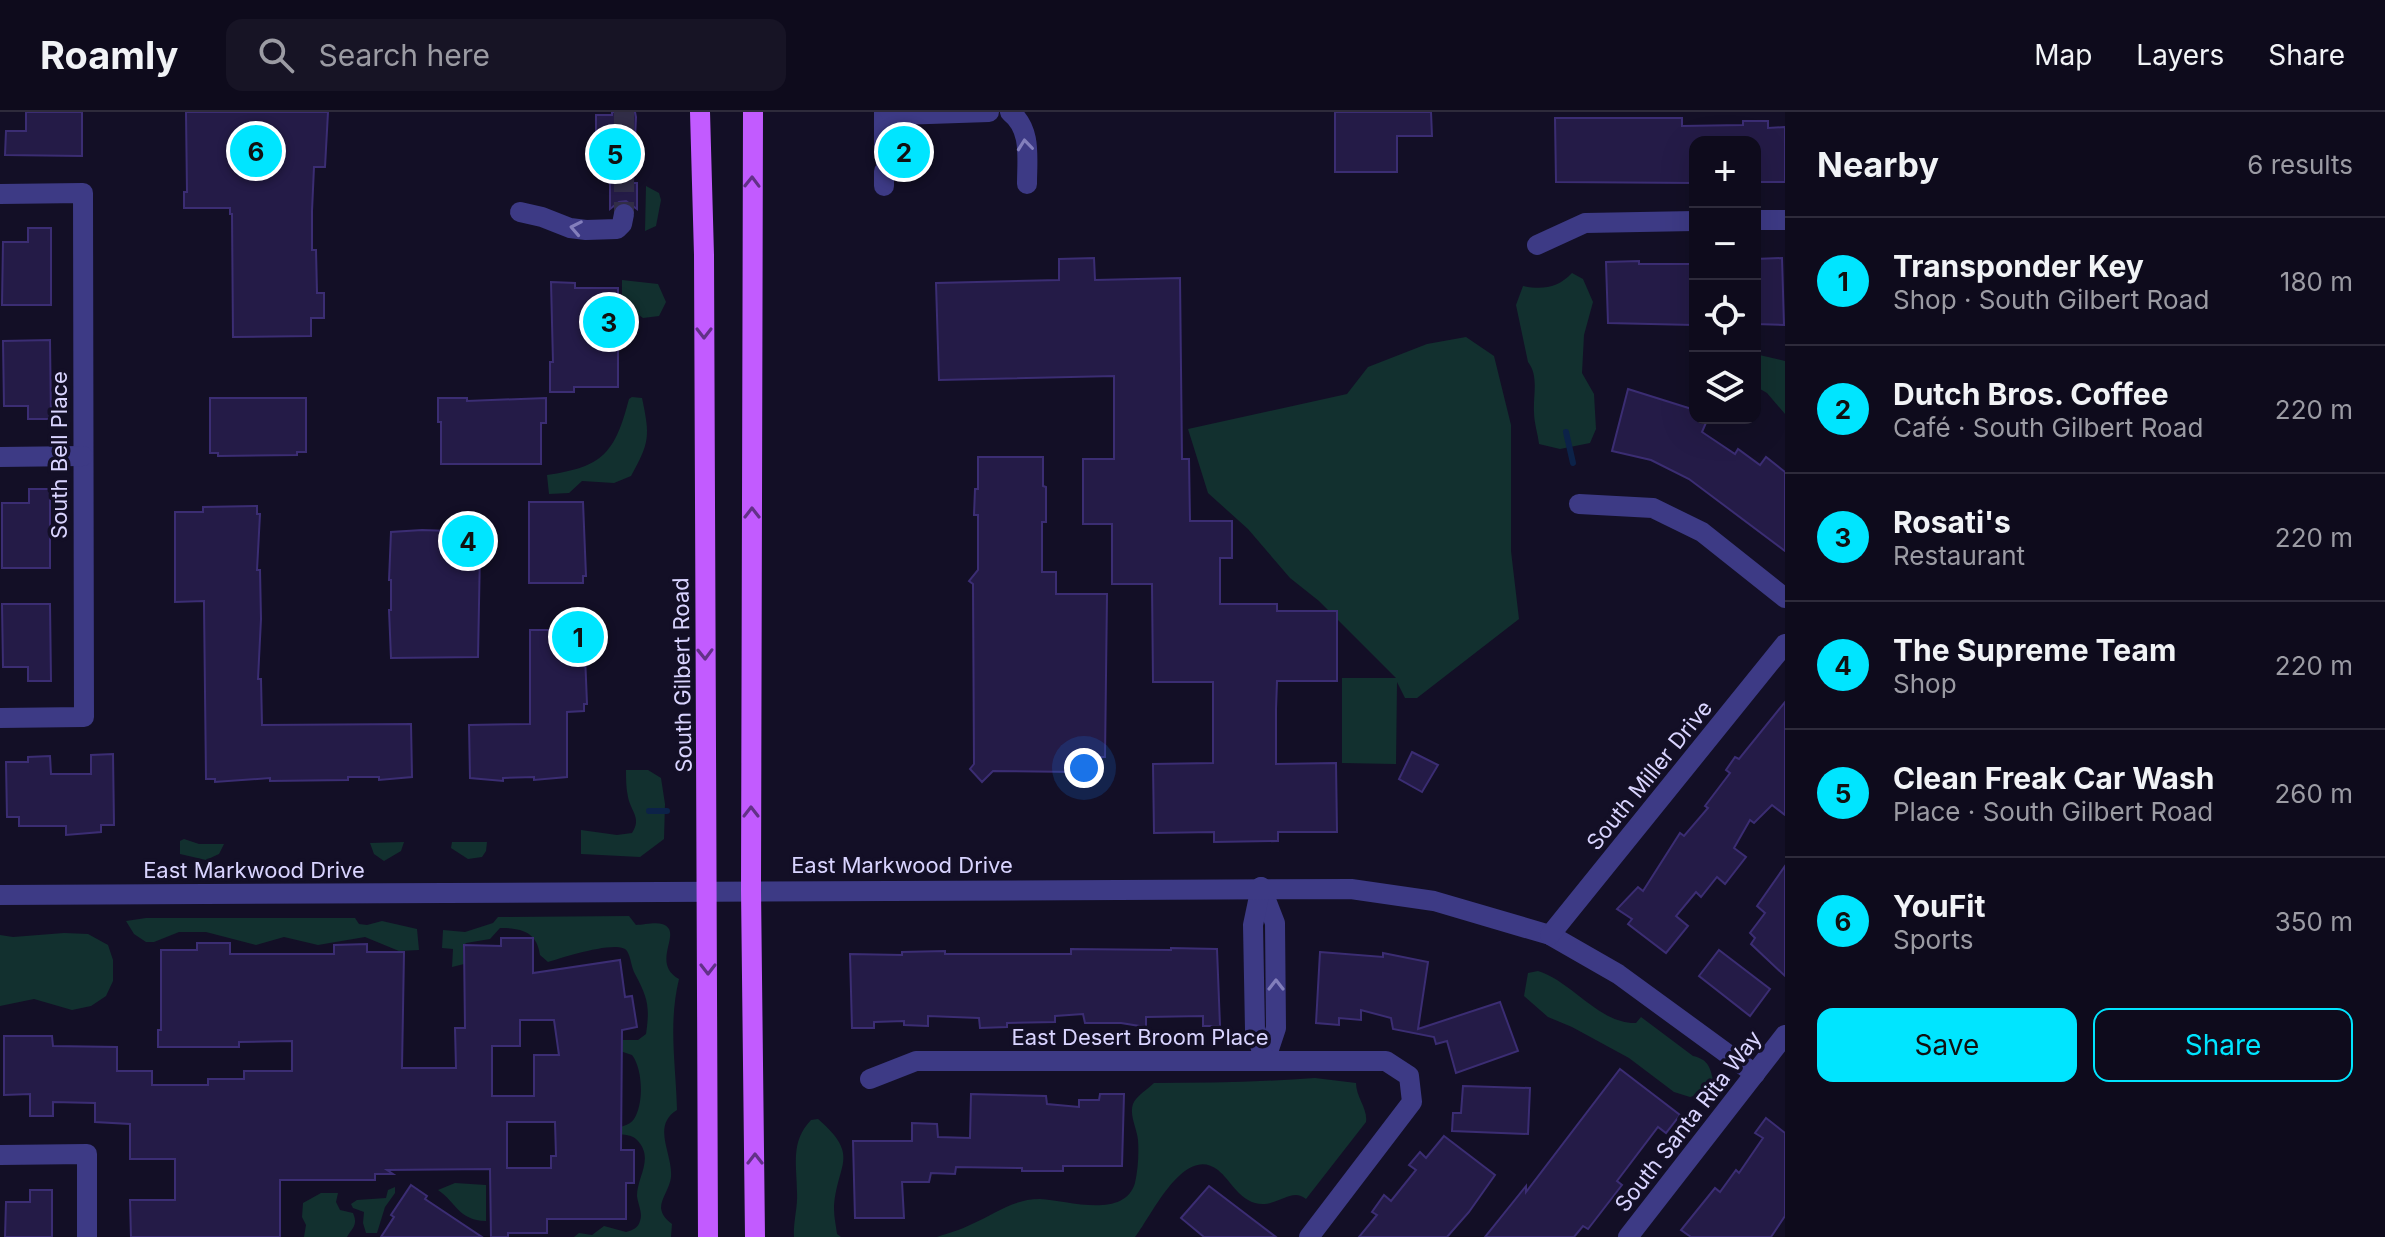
<!DOCTYPE html>
<meta charset="utf-8">
<style>
body{margin:0;font-family:Inter,sans-serif;background:#171425;color:#f1f3f6}
.controls{position:absolute;right:24px;top:24px;display:grid;overflow:hidden;border-radius:16px;box-shadow:0 8px 32px #0002}
.controls button{width:72px;height:72px;display:grid;place-items:center;padding:0;border:0;border-bottom:2px solid #2e2b3b;background:#0e0b1c;color:#f1f3f6;font:40px sans-serif}
.you{position:absolute;left:1084px;top:656px;width:28px;height:28px;margin:-20px;border:6px solid #fff;border-radius:50%;background:#1a73e8;box-shadow:0 0 0 12px #1a73e833}
.badge{display:grid;place-items:center;width:52px;height:52px;border-radius:50%;background:#00e5ff;color:#111;font-size:26px;font-weight:700}
.pin{position:absolute;translate:-50% -50%;border:4px solid #fff;box-shadow:0 2px 8px #0006}
.list{margin:0;padding:0;list-style:none}
h2{display:flex;justify-content:space-between;align-items:center;height:104px;margin:0;padding:0 32px;font-size:34px}
h2 small{font-size:26px;font-weight:400;color:#9b9ba3}
.list li{display:grid;grid-template-columns:52px 1fr auto;gap:24px;align-items:center;box-sizing:border-box;height:128px;padding:0 32px;border-top:2px solid #2e2b3b}
.list b{display:block;font-size:30px;white-space:nowrap}
.list p{margin:0;font-size:26px;white-space:nowrap;color:#9b9ba3}
.list em{font-size:26px;font-style:normal;color:#9b9ba3}
.actions{display:flex;gap:16px;padding:24px 32px}
.actions a{flex:1;padding:18px 0;border:2px solid #00e5ff;border-radius:16px;text-align:center;font-size:28px;color:#00e5ff}
.actions .main{background:#00e5ff;color:#111}
.icon{flex:none;width:44px;height:44px;fill:none;stroke:currentColor;stroke-width:2;stroke-linecap:round;stroke-linejoin:round}
.map{position:relative;flex:none;width:1785px;height:1125px;overflow:hidden}
header{display:flex;align-items:center;gap:48px;box-sizing:border-box;height:112px;padding:0 40px;background:#0e0b1c;border-bottom:2px solid #2e2b3b}
header strong{font-size:38px}
nav{display:flex;gap:44px;margin-inline-start:auto;font-size:28px}
.search{width:560px;height:72px;background:#171425;display:flex;align-items:center;gap:20px;box-sizing:border-box;padding:0 28px;border-radius:16px;color:#9b9ba3;font-size:30px}
main{display:flex}
aside{flex:1;background:#0e0b1c}
.map>svg:first-child{display:block}
.green{fill:#12302f}
.lines{fill:none;stroke-linecap:round;stroke-linejoin:round}
.stream{stroke:#0c2248;stroke-width:6}
.building{fill:#241b47;stroke:#3b2d73;stroke-width:2;fill-rule:evenodd}
.minor-tunnel{stroke:#312d47;stroke-width:20;stroke-dasharray:20 10;stroke-linecap:butt}
.minor{stroke:#3d3a85;stroke-width:20}
.major{stroke:#c25bff;stroke-width:20}
.oneway{stroke:#837fbc}
.oneway2{stroke:#623188}
.labels{text-anchor:middle;dominant-baseline:central;stroke-width:7;stroke-linejoin:round;paint-order:stroke}
.street-label{font-size:22px;fill:#d9d4ff;stroke:#130f26}
</style>
<header>
<strong>Roamly</strong>
<div class="search"><svg class="icon" aria-label="search" viewBox="0 0 24 24"><circle cx="10" cy="10" r="6"/><path d="M15 15l6 6"/></svg>Search here</div>
<nav><a>Map</a><a>Layers</a><a>Share</a></nav>
</header>
<main>
<div class="map">
<svg width="1785" height="1125" viewBox="0 0 1785 1125">
<rect width="100%" height="100%" fill="#130f26"/>
<g class="green">
<path d="M646 74 659 81 661 88 656 114 645 119Z"/>
<path d="M1572 161 1583 167 1593 190 1584 223 1582 261 1594 282 1596 317 1590 331 1560 337 1539 332C1538 322 1534 311 1534 300 1533 283 1539 264 1528 250L1516 193 1523 174C1542 178 1558 176 1572 161Z"/>
<path d="M622 168 658 172 666 190 659 204 643 206 628 195 622 194Z"/>
<path d="M1466 225 1494 244 1511 313V439L1519 507 1417 586H1405L1397 570 1396 652 1342 651V566H1396L1319 489 1290 466 1248 417 1208 381 1188 317 1347 282 1368 255 1427 232Z"/>
<path d="M1755 242 1785 249V302L1767 281 1755 274Z"/>
<path d="M632 285 642 286C650 324 650 330 631 364L614 371 582 369 569 381 549 382 547 363C604 355 615 340 629 287Z"/>
<path d="M626 658H648L661 666 665 692 664 727 640 745 581 742V718L617 723 632 721C642 706 631 700 628 685 626 676 626 667 626 658Z"/>
<path d="M184 727 199 732H224L219 742 206 748 180 742V729Z"/>
<path d="M404 730 401 739 384 749 374 742 370 731Z"/>
<path d="M452 730H487L486 739 482 745 468 747 451 736Z"/>
<path d="M629 804 636 813C643 813 655 810 662 812 685 819 649 850 679 867 668 912 676 953 677 998 651 1014 673 1042 671 1065 670 1076 661 1086 661 1096 662 1104 667 1108 672 1112L671 1125H574L579 1121 592 1123 604 1114 626 1120C633 1118 638 1116 640 1109 643 1101 638 1093 637 1084 637 1065 654 1047 638 1029 631 1020 619 1025 610 1018 618 1015 630 1014 634 1007 644 992 643 957 632 943L617 938 611 928H638L646 922C650 895 648 886 635 862 631 855 631 845 627 839 619 827 562 846 548 850L540 843C537 820 522 816 500 816L490 827 466 831 463 834 464 852 452 855 453 837 442 836 443 818 465 820 493 811 498 805Z"/>
<path d="M146 806H355L359 812 367 813 382 809 417 817 419 838 399 839 365 825 318 833 284 825 256 833 206 820H179L154 830H146L134 822 126 809Z"/>
<path d="M64 821 88 822 108 833 113 848V869L106 884 91 894 72 898 34 887 0 894V823L13 825Z"/>
<path d="M1538 859C1573 870 1599 912 1636 911L1641 905 1693 944C1712 948 1711 961 1715 978L1690 985 1674 980 1629 946 1572 915 1548 905 1524 884 1528 861Z"/>
<path d="M1315 966 1356 971C1356 985 1368 997 1366 1010L1306 1087C1291 1074 1276 1097 1255 1091 1238 1086 1231 1069 1218 1058 1184 1031 1151 1105 1135 1125H937C948 1121 961 1118 972 1112 995 1102 1013 1087 1040 1087 1066 1088 1124 1108 1135 1071 1138 1058 1139 1042 1138 1028 1137 1017 1129 1003 1133 992 1136 984 1148 977 1154 971 1208 971 1261 970 1315 966Z"/>
<path d="M818 1007C862 1045 836 1052 834 1097 834 1105 836 1114 837 1122L841 1125H794C793 1110 798 1095 797 1080 797 1053 790 1030 811 1008Z"/>
<path d="M455 1071 486 1073V1109C458 1108 457 1091 438 1078Z"/>
<path d="M395 1075V1081L385 1095 377 1121H366L363 1111 364 1100 353 1096 351 1092 357 1088 386 1086 388 1078Z"/>
<path d="M321 1081H338L336 1090 340 1098 353 1101C358 1113 353 1115 347 1125H304L306 1113 302 1105 303 1091Z"/>
</g>
<g class="lines">
<g class="stream">
<path d="M1566 320 1573 351"/>
<path d="M649 699H667"/>
</g>
</g>
<g class="building">
<path d="M26 0H82V44L5 43 6 19H26Z"/>
<path d="M186 0H328L325 55H314L312 99V138H316L317 181H324V206H311V224L233 225 232 102H230V96H184V80H187Z"/>
<path d="M612 0H635L636 5 633 71H637V97L626 89 619 90 610 97V60H596V3H612Z"/>
<path d="M1335 0H1431L1432 24H1397V60H1335Z"/>
<path d="M1555 6H1682V14L1743 13V9H1768V16L1785 15V70H1755V30H1695V71L1556 70Z"/>
<path d="M897 16H913V67H897L893 50 897 39Z"/>
<path d="M28 116H51V193H2L3 130H28Z"/>
<path d="M1094 146 1095 168 1180 166 1182 347H1189L1190 409H1232V446H1220V492H1277V499H1337V569H1277L1276 597V652L1336 651 1337 720H1278V729L1214 730V720L1154 721 1153 652 1213 651V570H1153L1152 472H1112V412H1083V347H1114V264L939 268 936 171 1059 168V147Z"/>
<path d="M1782 146 1784 213 1755 212V147Z"/>
<path d="M1639 149V152H1691L1693 213 1608 211 1606 150Z"/>
<path d="M551 170 575 171V176H618V275H574V280H550V250H553Z"/>
<path d="M50 228 51 307H28V294H4L3 229Z"/>
<path d="M1628 277 1695 298V306H1708L1702 320 1735 342 1738 337 1760 353 1766 345 1785 360V439L1689 367 1651 348 1612 339Z"/>
<path d="M210 286H306V340H297V343L218 344V341H210Z"/>
<path d="M438 286H467V289L546 286V311H541V352H441V310H438Z"/>
<path d="M978 345H1043V374L1046 375V410H1042V460H1056V482H1107L1105 645H1075V660L993 659 982 670 970 657 974 652 973 472 969 469 978 458V403H974L975 377H978Z"/>
<path d="M29 377H50V456H2V391H29Z"/>
<path d="M529 390H583L586 464H583V471H529Z"/>
<path d="M257 394V402H260L257 458H260L261 507 258 567H261L262 613 411 612 412 665 379 668V665H348V668L270 669V666L215 670V667H206L204 492V489L175 490V400H203V395Z"/>
<path d="M422 418 478 420V439H480L478 545 391 546 389 498H391V468H389L391 420Z"/>
<path d="M2 492H50L51 569H28V555H3Z"/>
<path d="M530 518H584L587 592H584V599L567 600V665L534 668V665L503 666V669L470 666 469 613 530 612Z"/>
<path d="M1785 590V703L1772 693 1754 711 1750 708 1734 736 1746 745 1725 772 1717 765 1701 785 1696 780 1676 804 1688 814 1666 841 1628 812 1632 807 1617 797 1638 775 1643 779 1680 721 1684 724 1708 696 1705 694 1730 661 1726 658 1735 645 1739 647Z"/>
<path d="M1412 640 1438 653 1422 680 1399 667Z"/>
<path d="M113 642 114 713H101V720L66 723V714H19V705H7L6 650H28V645L50 644 51 662H91V643Z"/>
<path d="M1785 754V864L1751 832 1755 826 1750 821 1765 801 1757 794Z"/>
<path d="M501 826H533V861L620 848 625 885 632 884 637 915 622 918 621 1038H634V1071H626V1107H547V1121H508V1125H491L490 1057 387 1058 393 1062H375V1068H280V1125H131L130 1088H175V1047H130V1012L95 1010V991L53 990V1004H30V982L4 983V924H52L53 934 117 935V959H152V973H208V967H244V959H292V929L239 930V935H158V918H161V838H197V831H230V842H334V833L367 832V840H404L402 956H456L455 916H465L464 833 501 834ZM520 908H554L559 943H534V984H492V934H520ZM507 1010H555L556 1044H551V1056H507Z"/>
<path d="M1171 836 1217 837 1220 914H1203V904L1146 905V915L1121 911H1085L1083 902 1055 904V910L1007 911V915L980 916 979 906 928 904V914L904 913V909L874 910V916H852L850 842 902 843V840L945 839V842H1071V837L1171 838Z"/>
<path d="M1719 838 1770 877 1750 904 1699 864Z"/>
<path d="M1320 840 1383 845V841L1428 850 1418 917 1500 890 1518 939 1456 961 1447 929 1436 932 1434 925 1393 917 1391 906 1361 898V908L1339 906V913L1316 911Z"/>
<path d="M1620 957 1680 1003 1666 1021 1658 1015 1617 1069 1622 1073 1588 1117 1583 1114 1574 1125H1485L1526 1074V1080Z"/>
<path d="M1463 974 1530 976 1528 1022 1452 1019 1453 1001H1461Z"/>
<path d="M971 982 1046 984 1047 992 1079 995V988H1099L1100 982H1124L1122 1054H1063V1059H1022V1056L956 1055 955 1062 931 1061 929 1070H902L904 1106H855L853 1029H912V1011L937 1012 938 1025 970 1026Z"/>
<path d="M1766 1006 1785 1021V1104L1771 1125H1691L1681 1118 1715 1076 1720 1080 1736 1058 1739 1061 1763 1026 1755 1021Z"/>
<path d="M1444 1024 1495 1063 1469 1100 1447 1125H1359L1377 1103 1372 1100 1384 1083 1391 1089 1416 1058 1409 1053 1420 1040 1426 1046Z"/>
<path d="M411 1073 427 1084 425 1087 482 1125H381L394 1105 391 1103Z"/>
<path d="M1209 1074 1276 1125H1204L1181 1106Z"/>
<path d="M30 1078H52V1125H5L6 1090H30Z"/>
</g>
<g class="lines">
<path class="minor-tunnel" d="M624 0V102"/>
<g class="minor">
<path d="M884 0V39"/>
<path d="M890 0 899 3 989 0"/>
<path d="M1010 0C1032 17 1027 46 1027 72"/>
<path d="M884 59V74"/>
<path d="M0 82 83 81 84 605 0 606"/>
<path d="M520 100 542 105 570 116 586 118 617 117 622 112 624 102"/>
<path d="M1755 108H1785"/>
<path d="M1537 133 1585 111 1695 109"/>
<path d="M0 345 83 344"/>
<path d="M1579 392 1653 396 1702 420 1785 486"/>
<path d="M1261 775 1275 811 1276 916 1265 949"/>
<path d="M1261 775 1253 813 1255 918 1265 949"/>
<path d="M0 783 1351 777 1434 789 1550 823 1618 862 1755 962"/>
<path d="M1550 823 1785 532"/>
<path d="M870 967 916 949H1386L1409 964 1412 990 1309 1125"/>
<path d="M0 1043 87 1042V1125"/>
<path d="M1628 1125 1785 923"/>
</g>
<g class="major">
<path d="M700 0 704 143 708 1125"/>
<path d="M753 0 751 778 755 1125"/>
</g>
</g>
<defs><path id="oneway-chevron" d="M-2-3.5L2.5 0L-2 3.5" fill="none" stroke-width="1.6" stroke-linecap="round" stroke-linejoin="round" transform="scale(2)"/></defs>
<g class="oneway">
<use href="#oneway-chevron" transform="translate(1025 33) rotate(-96)"/>
<use href="#oneway-chevron" transform="translate(576 116) rotate(-169)"/>
<use href="#oneway-chevron" transform="translate(1276 873) rotate(-90)"/>
</g>
<g class="oneway2">
<use href="#oneway-chevron" transform="translate(752 70) rotate(-89)"/>
<use href="#oneway-chevron" transform="translate(704 221) rotate(90)"/>
<use href="#oneway-chevron" transform="translate(752 401) rotate(-90)"/>
<use href="#oneway-chevron" transform="translate(705 542) rotate(89)"/>
<use href="#oneway-chevron" transform="translate(751 700) rotate(-90)"/>
<use href="#oneway-chevron" transform="translate(708 857) rotate(90)"/>
<use href="#oneway-chevron" transform="translate(755 1047) rotate(-90)"/>
</g>
<g class="labels">
<g class="street-label">
<text transform="translate(59 343) rotate(-90)">South Bell Place</text>
<text transform="translate(682 563) rotate(-91)">South Gilbert Road</text>
<text transform="translate(1649 663) rotate(-51)">South Miller Drive</text>
<text x="902" y="753">East Markwood Drive</text>
<text x="254" y="758">East Markwood Drive</text>
<text x="1140" y="925">East Desert Broom Place</text>
<text transform="translate(1688 1009) rotate(-52)">South Santa Rita Way</text>
</g>
</g>
</svg>
<div class="controls">
<button>+</button>
<button>−</button>
<button><svg class="icon" aria-label="locate" viewBox="0 0 24 24"><circle cx="12" cy="12" r="6"/><path d="M12 2v4M12 18v4M2 12h4M18 12h4"/></svg></button>
<button><svg class="icon" aria-label="layers" viewBox="0 0 24 24"><path d="M12 4l9 5-9 5-9-5zM3 14l9 5 9-5"/></svg></button>
</div>
<div class="you"></div>
<div class="pin badge" style="left:578px;top:525px">1</div>
<div class="pin badge" style="left:904px;top:40px">2</div>
<div class="pin badge" style="left:609px;top:210px">3</div>
<div class="pin badge" style="left:468px;top:429px">4</div>
<div class="pin badge" style="left:615px;top:42px">5</div>
<div class="pin badge" style="left:256px;top:39px">6</div>
</div>
<aside>
<h2>Nearby<small>6 results</small></h2>
<ul class="list">
<li><span class="badge">1</span><div><b>Transponder Key</b><p>Shop · South Gilbert Road</p></div><em>180 m</em></li>
<li><span class="badge">2</span><div><b>Dutch Bros. Coffee</b><p>Café · South Gilbert Road</p></div><em>220 m</em></li>
<li><span class="badge">3</span><div><b>Rosati's</b><p>Restaurant</p></div><em>220 m</em></li>
<li><span class="badge">4</span><div><b>The Supreme Team</b><p>Shop</p></div><em>220 m</em></li>
<li><span class="badge">5</span><div><b>Clean Freak Car Wash</b><p>Place · South Gilbert Road</p></div><em>260 m</em></li>
<li><span class="badge">6</span><div><b>YouFit</b><p>Sports</p></div><em>350 m</em></li>
</ul>
<div class="actions"><a class="main">Save</a><a>Share</a></div>
</aside>
</main>
